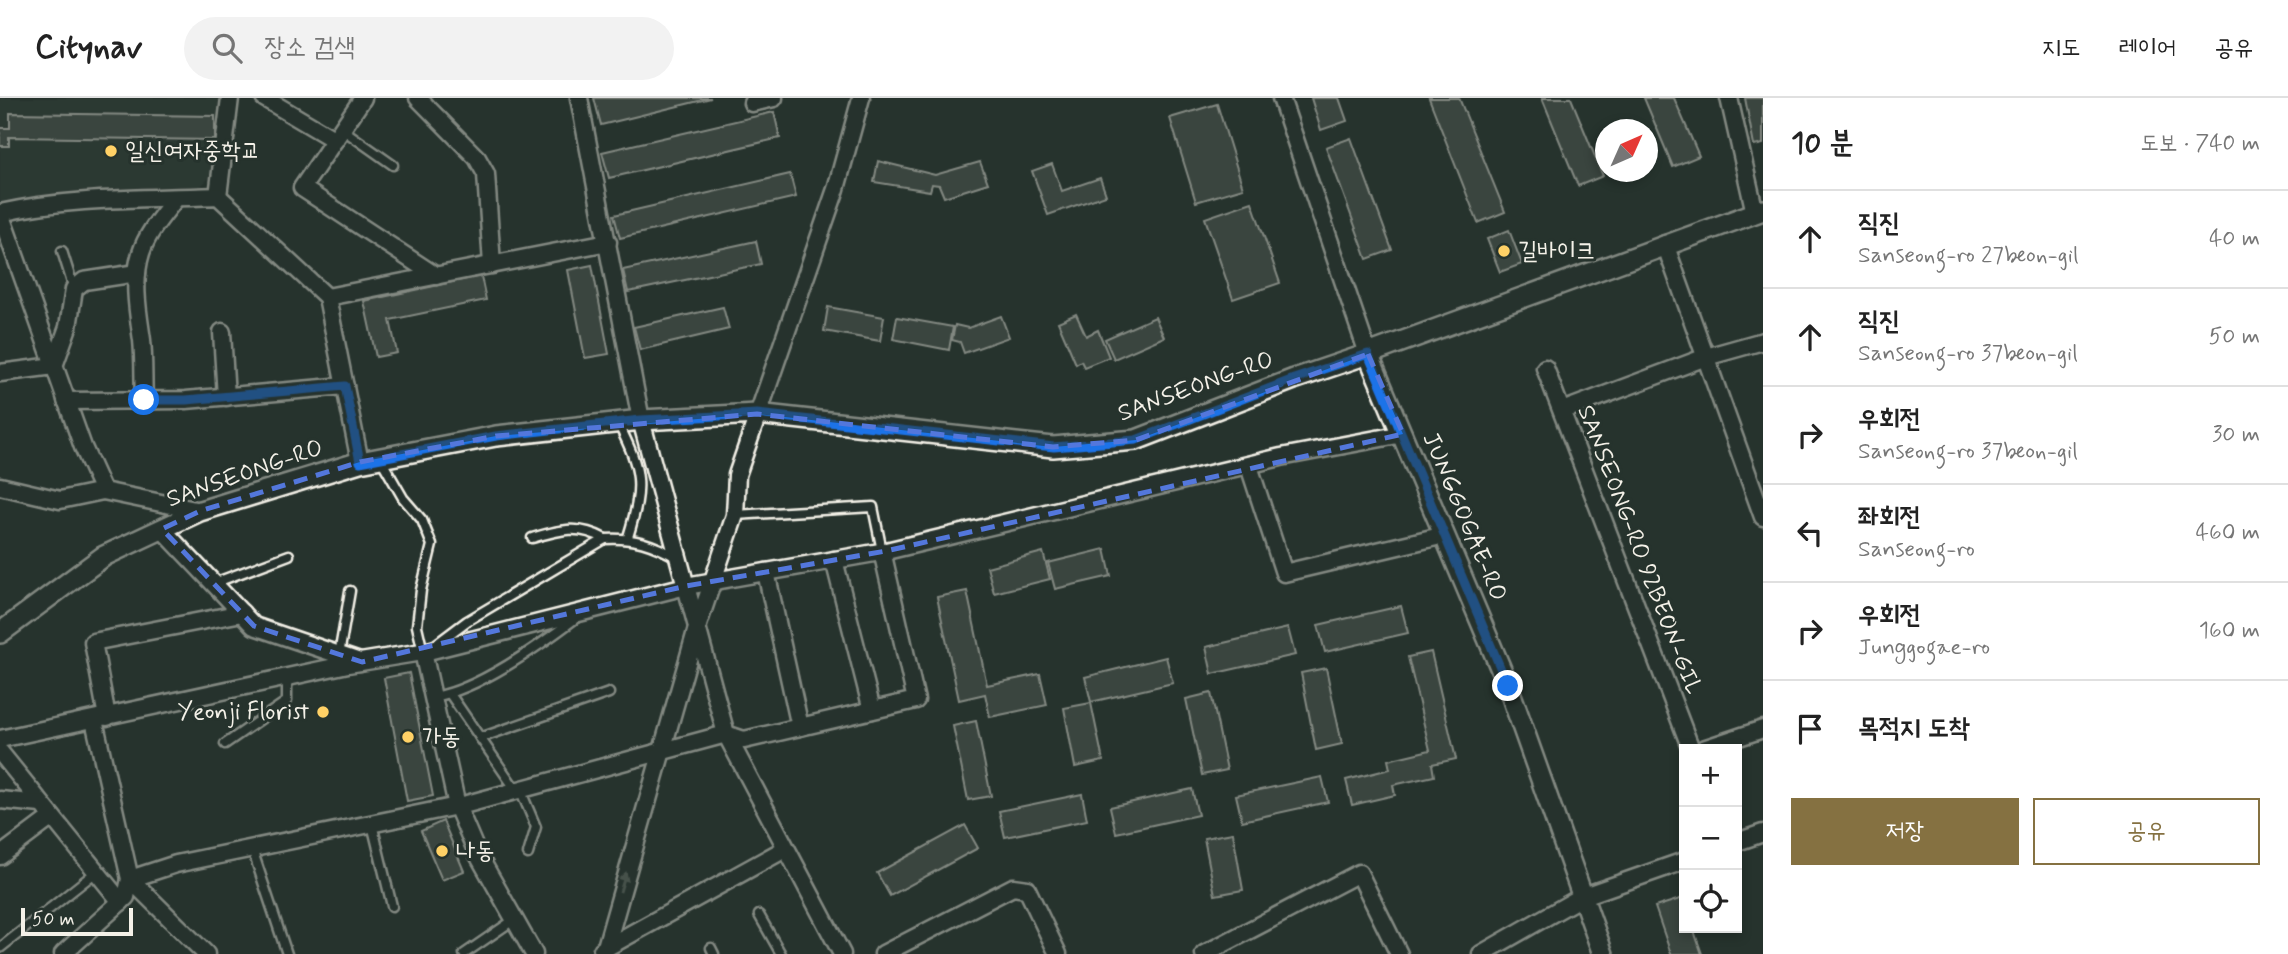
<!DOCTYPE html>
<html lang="ko">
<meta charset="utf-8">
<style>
body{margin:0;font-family:Mynerve,"Poor Story",sans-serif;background:#f2f2f2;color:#222}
.controls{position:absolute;right:21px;bottom:21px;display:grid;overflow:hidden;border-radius:0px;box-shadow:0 4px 10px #0003}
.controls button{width:63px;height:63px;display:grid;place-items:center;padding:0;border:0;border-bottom:2px solid #e0e0e0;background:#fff;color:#222;font:35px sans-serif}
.compass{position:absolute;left:1595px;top:21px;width:63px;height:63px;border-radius:50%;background:#fff;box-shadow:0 4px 10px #0003;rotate:45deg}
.scale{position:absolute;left:21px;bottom:18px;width:112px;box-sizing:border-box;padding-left:7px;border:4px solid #f4f1e8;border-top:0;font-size:19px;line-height:24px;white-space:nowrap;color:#f4f1e8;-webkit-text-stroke:5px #26332d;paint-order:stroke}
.stop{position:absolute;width:21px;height:21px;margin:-16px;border:5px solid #1a73e8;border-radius:50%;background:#fff}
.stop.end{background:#1a73e8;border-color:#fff;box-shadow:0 2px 7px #0008}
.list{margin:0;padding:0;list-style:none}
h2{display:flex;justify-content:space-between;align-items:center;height:91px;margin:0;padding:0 28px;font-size:30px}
h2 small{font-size:23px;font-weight:400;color:#767676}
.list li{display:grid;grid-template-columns:46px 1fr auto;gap:21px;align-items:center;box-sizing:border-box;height:98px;padding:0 28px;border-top:2px solid #e0e0e0}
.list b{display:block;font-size:26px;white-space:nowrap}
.list p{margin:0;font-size:23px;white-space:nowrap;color:#767676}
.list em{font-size:23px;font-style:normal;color:#767676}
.actions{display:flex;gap:14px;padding:21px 28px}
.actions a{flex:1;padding:16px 0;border:2px solid #857141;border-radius:0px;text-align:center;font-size:24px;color:#857141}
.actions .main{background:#857141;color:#fff}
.icon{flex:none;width:38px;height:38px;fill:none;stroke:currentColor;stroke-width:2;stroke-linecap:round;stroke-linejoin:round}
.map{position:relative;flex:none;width:1763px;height:856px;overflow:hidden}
header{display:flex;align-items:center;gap:42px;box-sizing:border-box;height:98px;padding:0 35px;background:#fff;border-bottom:2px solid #e0e0e0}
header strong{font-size:33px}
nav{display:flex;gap:38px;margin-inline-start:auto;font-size:24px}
.search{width:490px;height:63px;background:#f2f2f2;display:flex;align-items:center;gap:18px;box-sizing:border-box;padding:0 24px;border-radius:38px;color:#767676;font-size:26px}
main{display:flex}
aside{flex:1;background:#fff}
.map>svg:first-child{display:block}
.built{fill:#333f39}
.building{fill:#525c55;stroke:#f4f1e8;stroke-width:2}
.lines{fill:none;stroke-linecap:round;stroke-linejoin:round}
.service-casing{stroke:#f4f1e8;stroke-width:13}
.minor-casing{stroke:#f4f1e8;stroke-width:21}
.tertiary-casing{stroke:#f4f1e8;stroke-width:24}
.service{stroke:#26332d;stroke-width:8}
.minor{stroke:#26332d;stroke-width:16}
.tertiary{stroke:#26332d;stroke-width:19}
.oneway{fill:#6e766e}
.route{stroke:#1a73e8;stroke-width:9}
.marked{fill:none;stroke:#5377dc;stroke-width:5;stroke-dasharray:14 9;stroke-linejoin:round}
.poi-dot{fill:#ffd166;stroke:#26332d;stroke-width:2.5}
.labels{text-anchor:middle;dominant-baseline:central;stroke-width:6;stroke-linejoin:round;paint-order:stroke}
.poi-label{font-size:24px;fill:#f4f1e8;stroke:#26332d;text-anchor:start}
.street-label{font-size:24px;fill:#f4f1e8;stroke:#26332d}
</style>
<header>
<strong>Citynav</strong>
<div class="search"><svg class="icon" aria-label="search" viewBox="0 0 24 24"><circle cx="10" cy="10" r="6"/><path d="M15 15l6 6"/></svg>장소 검색</div>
<nav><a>지도</a><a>레이어</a><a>공유</a></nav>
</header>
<main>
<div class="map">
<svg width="1763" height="856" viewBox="0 0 1763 856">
<rect width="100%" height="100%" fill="#26332d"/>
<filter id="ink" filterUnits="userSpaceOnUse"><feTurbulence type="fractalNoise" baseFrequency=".0143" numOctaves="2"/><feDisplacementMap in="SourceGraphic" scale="14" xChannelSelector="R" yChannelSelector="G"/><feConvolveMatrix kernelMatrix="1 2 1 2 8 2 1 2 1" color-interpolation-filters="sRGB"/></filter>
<g filter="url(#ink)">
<path class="built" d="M0 0H222L214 75 196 93 21 101 0 105Z"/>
<g class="building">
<path d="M594 0H711L601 27Z"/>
<path d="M1311 0H1339L1347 23 1321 32Z"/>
<path d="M1429 0H1459L1505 114 1478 125Z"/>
<path d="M1542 0H1571L1603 78 1578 88Z"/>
<path d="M1644 0H1674L1699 58 1673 69Z"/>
<path d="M1745 0H1763V46L1754 48Z"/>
<path d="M1217 6 1243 90 1196 104 1170 20Z"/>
<path d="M774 14 780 40 609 80 602 54Z"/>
<path d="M10 15 215 18V42L9 39V48H0V30H10Z"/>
<path d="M1351 40 1392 152 1367 161 1326 49Z"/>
<path d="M878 63 935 77 980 64 988 85 944 99 939 87 932 86 930 93 874 84Z"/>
<path d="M1052 66 1062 93 1100 80 1106 97 1048 117 1032 73Z"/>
<path d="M790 76 796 99 620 140 614 117Z"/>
<path d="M1252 104 1280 185 1233 201 1205 120Z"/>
<path d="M1509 132 1522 166 1500 174 1487 141Z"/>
<path d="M756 143 761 166 628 194 623 172Z"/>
<path d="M592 167 609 256 585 260 568 172Z"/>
<path d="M481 178 486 202 390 222 397 255 376 259 364 203Z"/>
<path d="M723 209 729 231 640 252 634 229Z"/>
<path d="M828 209 884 219 880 243 824 233Z"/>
<path d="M1076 216 1086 238 1098 232 1109 259 1084 269 1081 263 1076 266 1058 224Z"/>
<path d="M1001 218 1009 239 964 255 960 244 952 242 955 227 968 230Z"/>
<path d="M897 219 953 229 949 252 893 241Z"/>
<path d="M1155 219 1164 239 1114 261 1105 241Z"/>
<path d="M1105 451 1111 478 1055 491 1048 465Z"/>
<path d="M1043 454 1050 481 994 495 987 469Z"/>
<path d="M967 493 987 587 1040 576 1047 607 990 619 985 596 959 602 937 499Z"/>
<path d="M1401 508 1408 535 1325 554 1318 527Z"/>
<path d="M1288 530 1295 557 1212 576 1206 549Z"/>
<path d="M1431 554 1456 661 1432 666 1434 678 1393 687 1395 697 1352 707 1346 682 1390 671 1388 662 1430 652 1408 559Z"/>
<path d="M1166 559 1173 585 1091 604 1085 579Z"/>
<path d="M1326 570 1342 646 1316 652 1301 575Z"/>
<path d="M409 575 433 698 407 703 384 580Z"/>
<path d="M1211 595 1227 672 1202 677 1186 601Z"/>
<path d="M1091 605 1103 663 1075 669 1064 610Z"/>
<path d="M976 623 991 698 968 702 953 628Z"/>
<path d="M1322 679 1328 704 1242 723 1236 697Z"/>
<path d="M1192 691 1198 717 1116 735 1110 709Z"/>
<path d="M1082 696 1087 722 1005 739 999 713Z"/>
<path d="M443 723 464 773 442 782 421 733Z"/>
<path d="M965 727 978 750 890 798 877 775Z"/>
<path d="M1233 735 1243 792 1215 797 1204 740Z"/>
<path d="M1683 800 1684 830H1693L1702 856H1671L1655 809Z"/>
</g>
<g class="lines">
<g class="service-casing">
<g id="service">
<path d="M342 31 393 67"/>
<path d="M62 153 74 191"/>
<path d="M618 325C642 373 644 387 628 439"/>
<path d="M380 360 403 400 422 422 432 447 421 492 417 528 423 554"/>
<path d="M735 417 873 409 882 453"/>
<path d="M532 440C560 432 578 426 605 441"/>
<path d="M214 485 289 457"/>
<path d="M435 547 467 523 605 441C633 439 653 446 678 460"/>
<path d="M339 557 350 493"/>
<path d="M450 596 516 692"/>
<path d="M433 599C478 592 539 548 576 520"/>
<path d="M480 640 609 595"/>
<path d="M225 646 287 603V580"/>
<path d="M520 691 536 729 528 756"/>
<path d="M372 726 392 808"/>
<path d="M252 751 287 856"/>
<path d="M759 817 781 856"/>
<path d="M0 850 96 774"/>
<path d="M711 850 714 856"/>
<path d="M464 856 515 821"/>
</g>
</g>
<g class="minor-casing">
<g id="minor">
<path d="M264 0 335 42"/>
<path d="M363 0 302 90 436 178"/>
<path d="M418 0 477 60 486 76 492 167"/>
<path d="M579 0 641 322 726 636 842 856"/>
<path d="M1281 0 1368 256"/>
<path d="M1729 0 1755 115"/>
<path d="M752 5 774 0"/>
<path d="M218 98 230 0"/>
<path d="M0 115C70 99 146 101 218 98L327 199 360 364"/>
<path d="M0 115 83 349 103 393"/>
<path d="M1665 146 1763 419"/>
<path d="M327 199 608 144"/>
<path d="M222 234 226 299"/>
<path d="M1545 270 1691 651"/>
<path d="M0 275 54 268 68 229 74 191 84 183 137 175"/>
<path d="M144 302C143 282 144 261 142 242 138 214 132 184 141 155 147 135 163 117 176 100"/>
<path d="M66 303 186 302 345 288"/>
<path d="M1562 313 1706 259 1763 243"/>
<path d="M1249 368 1284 475 1445 437"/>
<path d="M0 388 60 402 103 393 200 413"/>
<path d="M162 431 254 528 360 564"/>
<path d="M834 462 872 612"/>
<path d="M766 474 800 629"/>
<path d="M423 554 457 708 477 755 534 856"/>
<path d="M107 619 93 544 242 515"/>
<path d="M0 641 348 566 428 553 686 488 886 453 1281 359 1403 336"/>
<path d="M1703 651 1763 631"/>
<path d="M0 654 121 804"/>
<path d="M0 702 41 706"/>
<path d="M1737 744 1763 735"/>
<path d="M0 758 52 719"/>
<path d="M130 781 176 766 467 706 726 636 744 642 916 602 882 453"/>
<path d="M130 781 206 856"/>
<path d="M602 852 785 751"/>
<path d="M63 856 126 799 130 781 94 622"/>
<path d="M604 856 697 530 735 417 737 377 836 91 861 0"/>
<path d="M883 856 1013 789 1027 791 1058 856"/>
<path d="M1204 856 1359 775 1399 856"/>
<path d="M1481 856 1581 799 1684 763"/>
</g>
</g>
<g class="tertiary-casing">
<g id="tertiary">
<path d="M1368 256 1508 588 1603 856"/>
<path d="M0 535 104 458 200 413 360 364 496 338 641 322 757 316 1053 349 1136 342 1294 281 1368 256 1763 112"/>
</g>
</g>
<use href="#service" class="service"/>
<use href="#minor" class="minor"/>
<use href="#tertiary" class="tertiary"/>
</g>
<defs><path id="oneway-solid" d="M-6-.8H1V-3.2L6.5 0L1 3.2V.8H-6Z" transform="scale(1.75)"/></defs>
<use class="oneway" href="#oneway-solid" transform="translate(623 784) rotate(-73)"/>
</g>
<g class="lines" filter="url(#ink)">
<path class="route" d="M144 302H186L345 288 360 364 496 338 641 322 757 316 1054 349 1136 342 1294 281 1368 256 1508 588"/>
</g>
<path d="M0 0H1763V856H0ZM1368 256 1403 336 886 453 686 488 362 564 254 528 162 431 200 413 360 364 496 338 757 316 1053 349 1136 342Z" fill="#26332d" fill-opacity=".55" fill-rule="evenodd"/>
<path class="marked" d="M1368 256 1403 336 886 453 686 488 362 564 254 528 162 431 200 413 360 364 496 338 757 316 1053 349 1136 342Z"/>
<g class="poi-dot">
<circle cx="111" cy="53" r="7"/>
<circle cx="1504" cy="153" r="7"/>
<circle cx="323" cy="614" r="7"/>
<circle cx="408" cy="639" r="7"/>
<circle cx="442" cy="753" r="7"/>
</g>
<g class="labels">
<g class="poi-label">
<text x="125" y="53">일신여자중학교</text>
<text x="1518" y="153">길바이크</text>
<text x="309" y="614" text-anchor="end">Yeonji Florist</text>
<text x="422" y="639">가동</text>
<text x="456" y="753">나동</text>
</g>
<g class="street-label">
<text transform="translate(1196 289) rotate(-20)">SANSEONG-RO</text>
<text transform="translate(245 376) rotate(-19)">SANSEONG-RO</text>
<text transform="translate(1464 419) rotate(67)">JUNGGOGAE-RO</text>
<text transform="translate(1639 452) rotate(69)">SANSEONG-RO 92BEON-GIL</text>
</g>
</g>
</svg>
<div class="controls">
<button>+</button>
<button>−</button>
<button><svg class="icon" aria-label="locate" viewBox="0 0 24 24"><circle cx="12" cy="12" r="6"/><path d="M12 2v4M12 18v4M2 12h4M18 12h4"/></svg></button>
</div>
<svg class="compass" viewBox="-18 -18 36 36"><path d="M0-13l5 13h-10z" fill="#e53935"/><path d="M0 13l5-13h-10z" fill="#767676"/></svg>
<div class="scale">50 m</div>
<div class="stop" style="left:144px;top:302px"></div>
<div class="stop end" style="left:1508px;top:588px"></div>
</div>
<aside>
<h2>10 분<small>도보 · 740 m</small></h2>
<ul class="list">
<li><svg class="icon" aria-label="ahead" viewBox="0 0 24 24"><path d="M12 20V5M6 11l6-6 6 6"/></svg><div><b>직진</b><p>Sanseong-ro 27beon-gil</p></div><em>40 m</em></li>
<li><svg class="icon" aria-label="ahead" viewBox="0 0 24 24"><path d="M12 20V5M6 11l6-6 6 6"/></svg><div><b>직진</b><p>Sanseong-ro 37beon-gil</p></div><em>50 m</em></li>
<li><svg class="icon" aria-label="right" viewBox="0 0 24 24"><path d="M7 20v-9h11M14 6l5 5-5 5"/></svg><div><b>우회전</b><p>Sanseong-ro 37beon-gil</p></div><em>30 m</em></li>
<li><svg class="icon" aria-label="left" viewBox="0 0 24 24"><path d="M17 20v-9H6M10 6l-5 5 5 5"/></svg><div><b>좌회전</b><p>Sanseong-ro</p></div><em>460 m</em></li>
<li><svg class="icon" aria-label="right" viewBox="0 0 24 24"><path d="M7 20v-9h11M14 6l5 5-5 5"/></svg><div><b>우회전</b><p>Junggogae-ro</p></div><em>160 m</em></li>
<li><svg class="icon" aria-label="arrive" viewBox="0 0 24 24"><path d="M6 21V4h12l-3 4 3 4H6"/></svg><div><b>목적지 도착</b></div></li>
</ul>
<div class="actions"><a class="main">저장</a><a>공유</a></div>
</aside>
</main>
